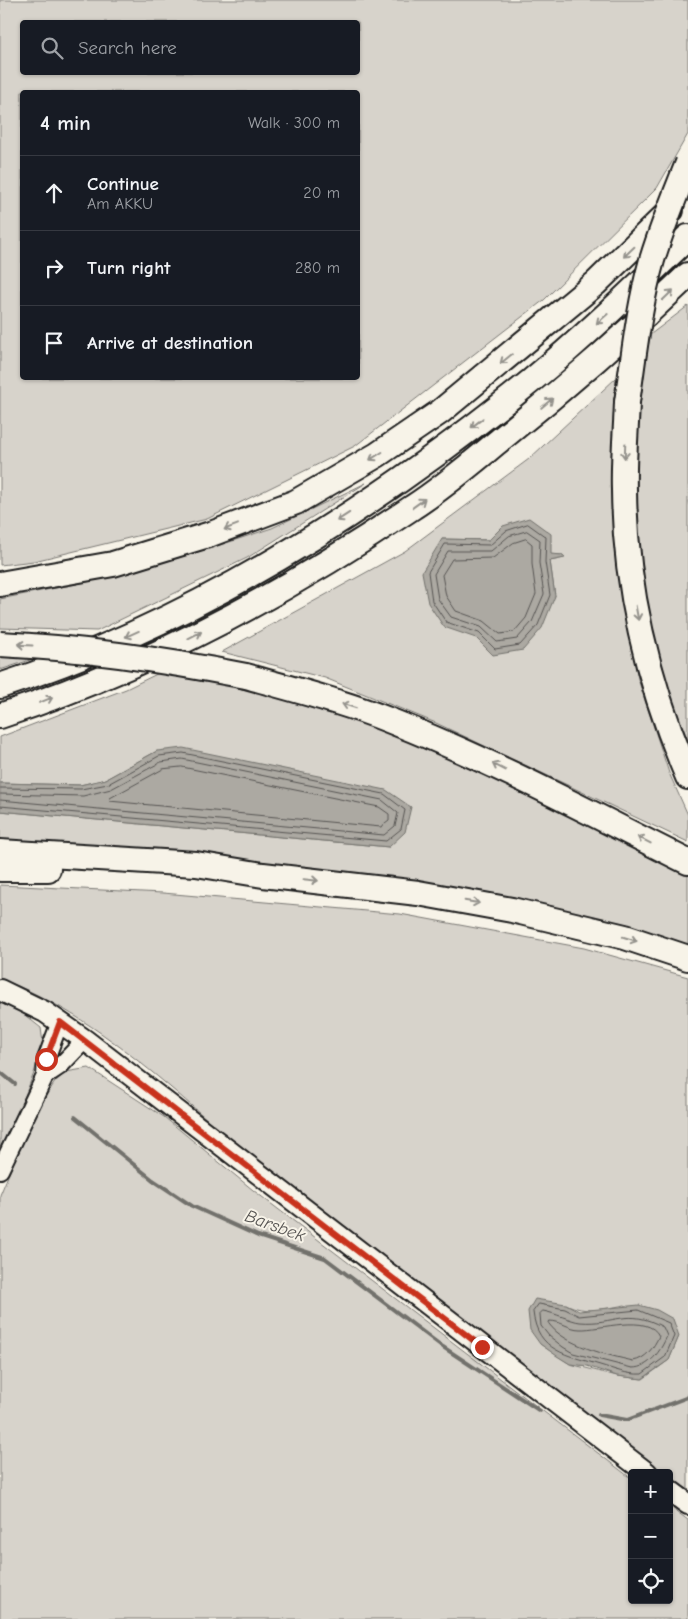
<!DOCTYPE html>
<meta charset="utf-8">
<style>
body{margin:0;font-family:"Comic Neue",sans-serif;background:#20242c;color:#f1f3f6}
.controls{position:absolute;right:15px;bottom:15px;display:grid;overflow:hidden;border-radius:5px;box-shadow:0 1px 4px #0004}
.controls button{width:45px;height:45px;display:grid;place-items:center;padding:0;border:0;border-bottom:1px solid #363941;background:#171b24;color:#f1f3f6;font:25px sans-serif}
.stop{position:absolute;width:15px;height:15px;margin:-11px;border:4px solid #c8321e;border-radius:50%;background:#fff}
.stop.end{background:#c8321e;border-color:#fff;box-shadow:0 1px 5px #0008}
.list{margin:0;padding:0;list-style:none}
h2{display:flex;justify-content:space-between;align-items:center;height:65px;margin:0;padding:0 20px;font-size:21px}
h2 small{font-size:16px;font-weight:400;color:#9ea1a6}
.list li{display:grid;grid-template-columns:32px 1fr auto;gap:15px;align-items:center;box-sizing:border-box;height:75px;padding:0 20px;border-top:1px solid #363941}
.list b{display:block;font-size:19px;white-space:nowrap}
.list p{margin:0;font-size:16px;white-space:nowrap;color:#9ea1a6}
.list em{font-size:16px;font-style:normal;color:#9ea1a6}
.icon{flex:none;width:28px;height:28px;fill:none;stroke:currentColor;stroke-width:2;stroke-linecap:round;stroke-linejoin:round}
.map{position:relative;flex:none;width:688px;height:1619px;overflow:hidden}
.search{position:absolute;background:#171b24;box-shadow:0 1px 4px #0004;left:20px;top:20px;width:340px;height:55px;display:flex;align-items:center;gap:12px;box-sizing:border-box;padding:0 18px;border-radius:5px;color:#9ea1a6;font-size:19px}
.panel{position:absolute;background:#171b24;box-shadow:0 1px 4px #0004;left:20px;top:90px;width:340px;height:290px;border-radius:5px}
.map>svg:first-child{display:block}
.green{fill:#d7d3cb;stroke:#7a7874;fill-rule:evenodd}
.water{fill:#aca9a2;stroke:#72716c}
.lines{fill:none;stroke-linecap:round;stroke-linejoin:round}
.shore{stroke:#565452;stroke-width:1}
.stream{stroke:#72716c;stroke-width:4}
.minor-casing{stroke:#1c1c1c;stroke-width:20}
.major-casing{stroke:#1c1c1c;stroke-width:24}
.highway-casing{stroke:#1c1c1c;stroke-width:28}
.minor{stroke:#f7f3e8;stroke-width:16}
.major{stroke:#f7f3e8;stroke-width:20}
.highway{stroke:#f7f3e8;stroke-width:24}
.highway-bridge-casing{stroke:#1c1c1c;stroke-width:28;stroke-linecap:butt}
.highway-bridge{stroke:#f7f3e8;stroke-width:24}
.oneway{stroke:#94928c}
.route{stroke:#c8321e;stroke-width:6}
.labels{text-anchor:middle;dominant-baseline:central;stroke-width:4;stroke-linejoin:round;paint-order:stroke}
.water-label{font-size:18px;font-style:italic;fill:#565452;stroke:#f7f3e8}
</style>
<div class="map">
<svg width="688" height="1619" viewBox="0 0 688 1619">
<rect width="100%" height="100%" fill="#f7f3e8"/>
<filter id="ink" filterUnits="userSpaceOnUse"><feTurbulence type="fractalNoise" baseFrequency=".02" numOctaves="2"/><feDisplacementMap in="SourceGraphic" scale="10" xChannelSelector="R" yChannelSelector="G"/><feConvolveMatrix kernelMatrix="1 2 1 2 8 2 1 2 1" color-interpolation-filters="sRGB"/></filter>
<g filter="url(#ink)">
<g class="green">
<path d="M0 0H688V134L657 188 544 300 355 446 207 519 34 561 0 565ZM22 22H358V72H22ZM22 92H358V378H22Z"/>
<path d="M688 306V749L670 708 645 611 633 483 640 379 651 334Z"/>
<path d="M616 378 612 490 617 569 638 679 669 773 688 815V842L436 723 325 678 222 652 405 551 529 459ZM503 526 551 555H563L564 558 550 561 555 596 493 655 476 638 442 539 489 540Z"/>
<path d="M366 483 247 558 97 631 0 628V599L117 576 214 547 272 528Z"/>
<path d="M0 656 39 657 0 670Z"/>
<path d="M165 670 253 688 374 726 486 771 688 873V948L638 932 0 848V811L389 847 157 751 106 779 80 785 0 783V737L126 689Z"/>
<path d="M0 885 163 893 400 914 584 948 688 977V1490L669 1476V1473H664C576 1408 487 1343 399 1277 366 1252 332 1228 300 1201 209 1126 112 1019 0 979ZM566 1304C586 1314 603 1309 625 1305L679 1336 669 1360 643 1379 617 1376 570 1364 540 1344Z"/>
<path d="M0 1003 21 1012 41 1028 43 1043 34 1073 0 1158Z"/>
<path d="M89 1068 164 1117 253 1190 632 1479V1600H669V1506L688 1520V1619H0V1195L33 1116 55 1082 66 1072Z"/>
</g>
<g class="water">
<path d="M529 518 551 534V554L563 555 565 558 550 561 555 596 542 628 523 650 493 655 476 638 444 627 428 603 422 572 442 539 489 540 503 526Z"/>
<path d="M183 748 386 790 411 807 405 832 389 847 0 811V783L80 785 106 779 157 751Z"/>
<path d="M535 1299 566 1304 579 1311 639 1305 657 1310 673 1319 679 1336 669 1360 642 1379 617 1376 587 1366 570 1364 557 1356 540 1344 530 1330 528 1311Z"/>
</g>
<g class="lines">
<g class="shore">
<path d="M528 524 546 537 545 562 550 595 538 625 520 645 495 649 479 633 446 622 432 601 428 572 445 544 490 545 506 531Z"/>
<path d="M527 531 540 540 539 563 544 594 532 622 517 639 497 642 481 627 451 617 438 599 434 574 448 551H491L509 536Z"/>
<path d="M526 539 532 544V564L536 594 526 618 514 632 500 634 484 621 456 611 446 596 442 575 452 559 493 558 513 543Z"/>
<path d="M182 767 379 807 389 814V821L381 827 109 801 110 798 163 769Z"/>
<path d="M0 788 81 789 108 784 159 756 183 753 384 794 405 810 401 829 386 841 0 806"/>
<path d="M0 794 83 796 111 789 161 762 182 759 382 800 398 813 395 826 384 835 0 800"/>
<path d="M539 1304 565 1309 579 1316 638 1310 669 1323 674 1336 665 1357 642 1374C627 1375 614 1369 600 1365 568 1355 537 1352 533 1312Z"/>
<path d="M543 1311C555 1313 571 1321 580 1322 615 1325 627 1307 663 1327L667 1336C661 1350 650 1368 632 1368L573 1353 563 1347 549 1336 541 1326 540 1314Z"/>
<path d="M550 1321C561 1321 569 1329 580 1329 599 1330 649 1313 659 1336 654 1347 646 1359 633 1361 608 1355 565 1346 549 1324Z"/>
</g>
<g class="stream">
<path d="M0 1072 15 1084"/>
<path d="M75 1117 153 1180 192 1206 258 1236 325 1258 443 1347 540 1411"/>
<path d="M599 1415 627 1420 688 1397"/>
</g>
<g class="minor-casing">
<g id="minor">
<path d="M45 1076 60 1066 85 1040"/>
<path d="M0 1170 45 1076 46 1059 60 1022"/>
</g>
</g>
<g class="major-casing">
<g id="major">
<path d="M0 990 45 1012 85 1040 647 1473"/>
<path d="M669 1490 688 1504"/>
</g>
</g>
<g class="highway-casing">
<g id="highway">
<path d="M627 402C626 431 623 461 624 490 625 590 649 686 688 777"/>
<path d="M0 584 113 564 211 534 296 502 377 455 440 412 596 283 671 210"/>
<path d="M246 676C295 690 344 702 391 721 493 761 590 813 688 862"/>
<path d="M0 686C193 623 375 508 531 381 586 336 637 286 688 237"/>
<path d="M0 716C146 668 286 593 413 507 444 487 473 462 501 439 566 387 628 333 688 275"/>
<path d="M0 852 196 864 263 875 418 893 512 910 625 937 688 958"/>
<path d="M0 869H48"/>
</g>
</g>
<use href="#minor" class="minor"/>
<use href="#major" class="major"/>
<use href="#highway" class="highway"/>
<g class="highway-bridge-casing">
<g id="highway-bridge">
<path d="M627 402C634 355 639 306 652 260 662 227 675 195 688 163"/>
<path d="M0 644C83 648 164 660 246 676"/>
</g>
</g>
<use href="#highway-bridge" class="highway-bridge"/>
</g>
<defs><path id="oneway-shaft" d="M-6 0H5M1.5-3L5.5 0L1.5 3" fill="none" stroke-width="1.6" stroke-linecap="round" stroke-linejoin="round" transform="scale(1.25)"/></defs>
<g class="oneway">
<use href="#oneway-shaft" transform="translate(629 252) rotate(136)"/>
<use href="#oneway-shaft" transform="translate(668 295) rotate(-44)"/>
<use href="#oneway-shaft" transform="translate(602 319) rotate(139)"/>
<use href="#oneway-shaft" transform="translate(506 359) rotate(141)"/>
<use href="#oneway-shaft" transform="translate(547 403) rotate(-40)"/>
<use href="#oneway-shaft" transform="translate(477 423) rotate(142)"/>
<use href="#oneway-shaft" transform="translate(625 451) rotate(92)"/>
<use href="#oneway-shaft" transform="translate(376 456) rotate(148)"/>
<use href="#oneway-shaft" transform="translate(419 503) rotate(-36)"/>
<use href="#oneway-shaft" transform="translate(343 517) rotate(147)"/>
<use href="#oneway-shaft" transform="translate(231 527) rotate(159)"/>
<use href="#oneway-shaft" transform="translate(637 613) rotate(80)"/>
<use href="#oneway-shaft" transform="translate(132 634) rotate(156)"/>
<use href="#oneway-shaft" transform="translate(195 635) rotate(-27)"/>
<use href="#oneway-shaft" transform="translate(25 645) rotate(-177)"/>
<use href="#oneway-shaft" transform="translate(46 700) rotate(-22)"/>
<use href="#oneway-shaft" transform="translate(349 706) rotate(-162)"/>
<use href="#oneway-shaft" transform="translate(499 767) rotate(-153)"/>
<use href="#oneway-shaft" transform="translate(644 840) rotate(-153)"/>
<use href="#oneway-shaft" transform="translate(311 880) rotate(6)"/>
<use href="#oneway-shaft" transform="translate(472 902) rotate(10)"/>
<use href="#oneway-shaft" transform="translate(630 939) rotate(17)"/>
</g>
</g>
<g class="lines" filter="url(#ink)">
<path class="route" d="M46 1059 60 1022 482 1347"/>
</g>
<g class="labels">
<g class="water-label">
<text transform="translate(275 1226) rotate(20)">Barsbek</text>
</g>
</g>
</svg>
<div class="controls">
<button>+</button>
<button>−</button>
<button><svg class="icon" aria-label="locate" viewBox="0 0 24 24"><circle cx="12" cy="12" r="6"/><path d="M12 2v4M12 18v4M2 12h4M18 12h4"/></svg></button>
</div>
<div class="stop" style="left:46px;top:1059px"></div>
<div class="stop end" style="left:482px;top:1347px"></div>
<div class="search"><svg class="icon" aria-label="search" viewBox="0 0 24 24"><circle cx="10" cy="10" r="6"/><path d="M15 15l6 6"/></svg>Search here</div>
<section class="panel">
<h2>4 min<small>Walk · 300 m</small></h2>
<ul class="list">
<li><svg class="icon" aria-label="ahead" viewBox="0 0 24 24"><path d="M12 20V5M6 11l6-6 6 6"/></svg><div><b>Continue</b><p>Am AKKU</p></div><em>20 m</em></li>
<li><svg class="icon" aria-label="right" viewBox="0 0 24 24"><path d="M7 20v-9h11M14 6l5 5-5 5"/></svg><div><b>Turn right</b></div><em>280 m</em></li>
<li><svg class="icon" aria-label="arrive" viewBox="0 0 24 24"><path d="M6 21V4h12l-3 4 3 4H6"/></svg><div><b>Arrive at destination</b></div></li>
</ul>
</section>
</div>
